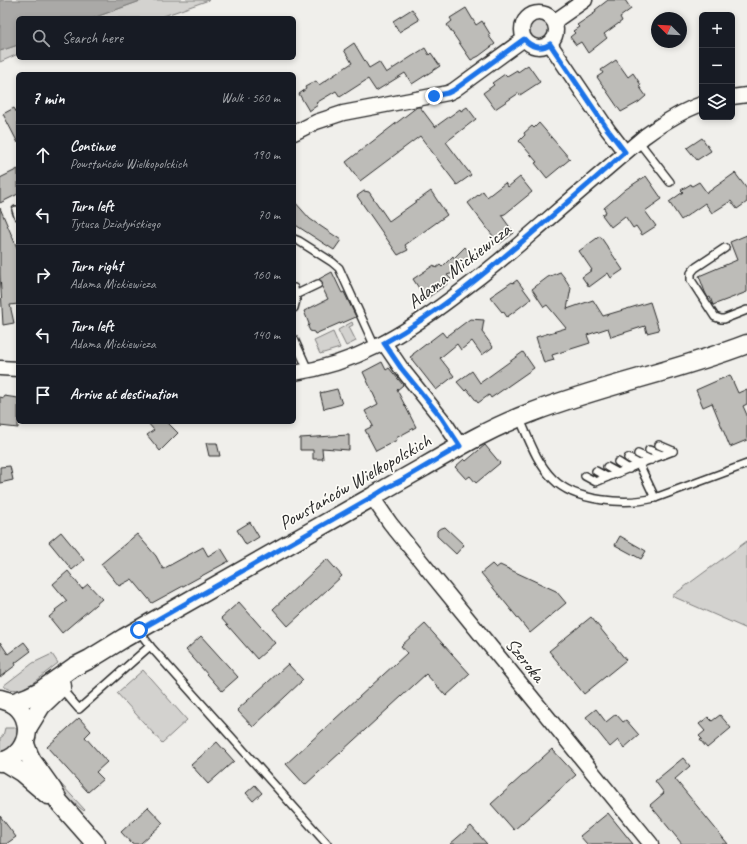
<!DOCTYPE html>
<meta charset="utf-8">
<style>
body{margin:0;font-family:Caveat,sans-serif;background:#20242c;color:#f1f3f6}
.controls{position:absolute;right:12px;top:12px;display:grid;overflow:hidden;border-radius:6px;box-shadow:0 2px 6px #0003}
.controls button{width:36px;height:36px;display:grid;place-items:center;padding:0;border:0;border-bottom:1px solid #363941;background:#171b24;color:#f1f3f6;font:20px sans-serif}
.compass{position:absolute;left:651px;top:12px;width:36px;height:36px;border-radius:50%;background:#171b24;box-shadow:0 2px 6px #0003;rotate:294deg}
.stop{position:absolute;width:12px;height:12px;margin:-9px;border:3px solid #1a73e8;border-radius:50%;background:#fff}
.stop.end{background:#1a73e8;border-color:#fff;box-shadow:0 1px 4px #0008}
.list{margin:0;padding:0;list-style:none}
h2{display:flex;justify-content:space-between;align-items:center;height:52px;margin:0;padding:0 16px;font-size:17px}
h2 small{font-size:13px;font-weight:400;color:#9ea1a6}
.list li{display:grid;grid-template-columns:26px 1fr auto;gap:12px;align-items:center;box-sizing:border-box;height:60px;padding:0 16px;border-top:1px solid #363941}
.list b{display:block;font-size:15px;white-space:nowrap}
.list p{margin:0;font-size:13px;white-space:nowrap;color:#9ea1a6}
.list em{font-size:13px;font-style:normal;color:#9ea1a6}
.icon{flex:none;width:22px;height:22px;fill:none;stroke:currentColor;stroke-width:2;stroke-linecap:round;stroke-linejoin:round}
.map{position:relative;flex:none;width:747px;height:844px;overflow:hidden}
.search{position:absolute;background:#171b24;box-shadow:0 2px 6px #0003;left:16px;top:16px;width:280px;height:44px;display:flex;align-items:center;gap:10px;box-sizing:border-box;padding:0 14px;border-radius:6px;color:#9ea1a6;font-size:15px}
.panel{position:absolute;background:#171b24;box-shadow:0 2px 6px #0003;left:16px;top:72px;width:280px;height:352px;border-radius:6px}
.map>svg:first-child{display:block}
.green{fill:#d3d2cf;stroke:#7f7e7d}
.water{fill:#aaa9a7;stroke:#777775}
.building{fill:#bdbcb8;stroke:#2b2b2b}
.lines{fill:none;stroke-linecap:round;stroke-linejoin:round}
.service-casing{stroke:#2b2b2b;stroke-width:10}
.minor-casing{stroke:#2b2b2b;stroke-width:17}
.tertiary-casing{stroke:#2b2b2b;stroke-width:21}
.service{stroke:#fdfcf7;stroke-width:7}
.minor{stroke:#fdfcf7;stroke-width:14}
.tertiary{stroke:#fdfcf7;stroke-width:18}
.route{stroke:#1a73e8;stroke-width:5}
.labels{text-anchor:middle;dominant-baseline:central;stroke-width:3.5;stroke-linejoin:round;paint-order:stroke}
.street-label{font-size:19px;fill:#2b2b2b;stroke:#fdfcf7}
</style>
<div class="map">
<svg width="747" height="844" viewBox="0 0 747 844">
<rect width="100%" height="100%" fill="#f0efeb"/>
<filter id="ink" filterUnits="userSpaceOnUse"><feTurbulence type="fractalNoise" baseFrequency=".025" numOctaves="2"/><feDisplacementMap in="SourceGraphic" scale="8" xChannelSelector="R" yChannelSelector="G"/><feConvolveMatrix kernelMatrix="1 2 1 2 8 2 1 2 1" color-interpolation-filters="sRGB"/></filter>
<g filter="url(#ink)">
<g class="green">
<path d="M143 0H209L158 18H93Z"/>
<circle cx="539" cy="30" r="11"/>
<path d="M18 45V54L0 62V51Z"/>
<path d="M352 322 353 325 349 327 356 341 346 346 338 330Z"/>
<path d="M333 332 340 348 320 354 314 341Z"/>
<path d="M747 541V629L672 596Z"/>
<path d="M52 654 58 663 30 685C21 690 12 692 3 686L33 663Z"/>
<path d="M143 670 187 720 162 743 117 693Z"/>
<path d="M5 728H17C18 740 12 749 0 752V738L3 736Z"/>
<path d="M47 769 85 810 84 811 65 796Z"/>
</g>
<path class="water" d="M0 0H143L93 18H18V45L0 51Z"/>
<g class="building">
<path d="M608 0H625L631 9 620 17 622 21 604 34 607 38 588 53 581 42 576 45 570 37 575 33 573 31 579 27 577 25 596 12 595 10Z"/>
<path d="M466 8 476 25 482 21 490 34 488 35 495 44 479 56 471 60 447 25 452 21 450 18Z"/>
<path d="M412 9 419 20 399 32 393 21Z"/>
<path d="M354 43 369 68 379 62 386 73 425 48 429 55 431 53 440 66 412 84 405 73 376 91 368 79 340 97 336 91 316 103 318 105 309 111 299 94 306 89 305 87 316 81 319 85 352 63 344 50Z"/>
<path d="M616 60 628 77 633 73 641 85 639 86 646 96 639 102 621 112 597 77 603 73 601 70Z"/>
<path d="M528 65 540 82 520 95 519 93 495 109 483 93 494 85 492 83 505 74 507 76 517 70 518 72Z"/>
<path d="M417 107H420L435 127 460 109 461 111 467 107 476 119 446 142 471 175 457 185 420 136 360 181 346 162Z"/>
<path d="M14 108 18 115V143L3 114Z"/>
<path d="M539 123 570 159 547 178 535 163 537 162 519 141 525 135 524 133 532 126 534 128Z"/>
<path d="M702 138 711 151 697 160 687 148Z"/>
<path d="M18 169V194L0 203V178Z"/>
<path d="M735 173 747 189V202L737 209 731 201 712 213 705 203 681 220 669 202 683 192 681 190 691 184 692 186 699 182 707 193Z"/>
<path d="M646 176 662 199 645 211 656 226 642 235 636 226 633 228 625 216 611 227 602 215 606 212 604 208 626 189Z"/>
<path d="M520 177 532 192 505 214 501 215 514 233 499 244 468 203 483 191 487 197 505 183 508 187Z"/>
<path d="M364 191 369 192 389 221 431 191 447 215 405 245 408 250 398 255 357 196Z"/>
<path d="M294 201 310 219 341 240 334 250 294 224Z"/>
<path d="M0 208 18 250V304L10 305 14 323 3 325 0 274Z"/>
<path d="M747 235V292L713 305 710 297 708 298 705 292 699 276 737 260 730 242Z"/>
<path d="M600 236 623 270 611 278 608 273 589 287 582 277 592 270 579 251Z"/>
<path d="M465 247 475 260 460 265 463 270 447 275 451 279 445 282 447 284 426 299 413 279 434 265 436 268 440 265 442 267 453 256 454 258Z"/>
<path d="M332 272 342 293 344 292 356 317 340 324V323L315 334 314 332 310 331 308 327 309 324 304 311 328 299 322 287V282L319 279Z"/>
<path d="M560 272 564 277 571 288 567 309 593 300 603 316 650 302 659 330 647 333 645 326 611 337 608 328 587 335 590 343 552 355 554 360 544 363 536 337 566 328 547 305 544 307 532 289 548 277Z"/>
<path d="M517 280 531 299 507 317 503 311 502 312 490 297 512 282 513 283Z"/>
<path d="M470 319 484 320 482 332 493 347 482 355 472 341 461 350 457 344 440 358 454 376 436 390 410 357 413 355V354L442 332 446 337Z"/>
<path d="M523 352 534 368 491 398 489 395 478 403 467 389 465 391 457 382 472 371 480 383Z"/>
<path d="M382 362 386 370 389 368 403 385 397 390 416 427 396 438 397 440 376 451 365 430 373 426 365 411 378 404 363 372Z"/>
<path d="M730 375 738 393 747 389V404L743 406 747 415V440L730 447 712 403 703 407 696 390Z"/>
<path d="M337 389 342 404 324 409 320 393Z"/>
<path d="M4 396 18 398V428L0 426V397L4 398Z"/>
<path d="M147 422H167L178 433 160 451 147 435 154 430Z"/>
<path d="M349 435V450L322 448 323 459H313V450H300V438Z"/>
<path d="M206 443H217L220 456H209Z"/>
<path d="M485 445 500 463 476 483 470 476 466 479 455 467 464 459 466 461Z"/>
<path d="M10 466 13 480 0 483V467Z"/>
<path d="M250 522 259 537 246 545 237 530Z"/>
<path d="M445 527 464 545 456 554 437 536V531L439 529Z"/>
<path d="M61 532 84 560 72 570 49 542Z"/>
<path d="M137 534 156 556 163 569 203 547 208 556 221 548 229 561 152 603 132 579 119 586 101 564Z"/>
<path d="M620 536 646 551 641 559 615 545Z"/>
<path d="M327 559 342 576 288 626 273 609Z"/>
<path d="M492 564 496 568 500 565 556 591 566 603 530 633 481 573Z"/>
<path d="M68 571 82 589 88 584 102 599 62 633 49 617 56 611 55 610 67 601 53 584Z"/>
<path d="M239 602 275 643 257 659 221 618Z"/>
<path d="M591 617 626 660 584 694 549 651Z"/>
<path d="M425 624 470 674 446 696 426 674 305 785 286 764 407 653 401 646Z"/>
<path d="M201 636 238 677 222 691 186 650Z"/>
<path d="M0 642 8 654 24 642 31 651 15 663 16 665 0 677Z"/>
<path d="M288 664 303 680 253 727 237 710Z"/>
<path d="M596 709 606 722 616 714 623 722 626 720 639 735 624 748 618 740 610 747 586 717Z"/>
<path d="M720 715 731 728 707 748 700 740 702 739 699 736 705 731 699 724 708 717 712 721Z"/>
<path d="M79 718 91 731 85 737 107 762 96 772 103 779 88 792 47 747Z"/>
<path d="M217 742 234 761 208 784 191 765Z"/>
<path d="M552 749 576 775 514 830 491 804Z"/>
<path d="M683 758 690 766 675 779 728 844H682L650 805 664 793 655 781Z"/>
<path d="M255 785 262 793 253 801 246 793Z"/>
<path d="M148 807 163 823 140 844H132L121 832Z"/>
<path d="M608 813 633 844H587L580 836Z"/>
<path d="M0 816 16 837 6 844H0Z"/>
<path d="M471 826 487 844H450Z"/>
</g>
<g class="lines">
<g class="service-casing">
<g id="service">
<path d="M639 142 670 182"/>
<path d="M16 210 18 216"/>
<path d="M294 239 299 241 332 262 339 268 375 347"/>
<path d="M725 248 695 268 691 273V280L715 317 721 319H724L747 310"/>
<path d="M294 288 296 300 294 308"/>
<path d="M295 295 318 284"/>
<path d="M294 339 308 370"/>
<path d="M519 417C529 439 536 462 553 479 575 502 626 505 655 498L747 464"/>
<path d="M659 445 673 451"/>
<path d="M649 450 662 455"/>
<path d="M638 454 651 460"/>
<path d="M628 458 639 464 673 451"/>
<path d="M618 462 629 469"/>
<path d="M607 467 618 473"/>
<path d="M596 471 607 477"/>
<path d="M585 476 596 482 639 464 655 498"/>
<path d="M150 646 327 844"/>
<path d="M60 687 79 709 150 646 139 631"/>
</g>
</g>
<g class="minor-casing">
<g id="minor">
<circle cx="539" cy="30" r="17"/>
<path d="M555 21 585 0"/>
<path d="M550 44 608 130 625 152"/>
<path d="M732 97 747 95"/>
<path d="M294 133 316 122 343 113 448 93 454 90 524 39"/>
<path d="M384 343 401 368 445 423 460 446"/>
<path d="M0 368 18 369"/>
<path d="M294 373C355 364 403 335 452 298 479 278 506 256 532 233 569 201 607 168 645 136 663 123 681 111 702 104"/>
<path d="M372 497 390 523 651 844"/>
</g>
</g>
<g class="tertiary-casing">
<g id="tertiary">
<path d="M0 699C4 700 8 701 12 703 37 718 29 757 0 762"/>
<path d="M12 703 28 697 40 691 74 667 90 659 124 638 372 497C389 486 407 477 424 467 460 446 494 426 533 412 603 385 677 371 747 344"/>
<path d="M28 727 41 706 62 686"/>
<path d="M25 744 29 755 32 761 52 789 59 802 96 844"/>
<path d="M3 761 21 772 48 795"/>
</g>
</g>
<use href="#service" class="service"/>
<use href="#minor" class="minor"/>
<use href="#tertiary" class="tertiary"/>
</g>
</g>
<g class="lines" filter="url(#ink)">
<path class="route" d="M139 630 372 497 388 487 402 480 460 446 441 417 401 368 384 343C440 312 489 270 538 228 567 203 596 178 625 152L608 130 550 44C541 50 531 47 524 39L454 90 448 93 434 96"/>
</g>
<g class="labels">
<g class="street-label">
<text transform="translate(459 266) rotate(-38)">Adama Mickiewicza</text>
<text transform="translate(355 482) rotate(-30)">Powstańców Wielkopolskich</text>
<text transform="translate(525 660) rotate(51)">Szeroka</text>
</g>
</g>
</svg>
<div class="controls">
<button>+</button>
<button>−</button>
<button><svg class="icon" aria-label="layers" viewBox="0 0 24 24"><path d="M12 4l9 5-9 5-9-5zM3 14l9 5 9-5"/></svg></button>
</div>
<svg class="compass" viewBox="-18 -18 36 36"><path d="M0-13l5 13h-10z" fill="#e53935"/><path d="M0 13l5-13h-10z" fill="#9ea1a6"/></svg>
<div class="stop" style="left:139px;top:630px"></div>
<div class="stop end" style="left:434px;top:96px"></div>
<div class="search"><svg class="icon" aria-label="search" viewBox="0 0 24 24"><circle cx="10" cy="10" r="6"/><path d="M15 15l6 6"/></svg>Search here</div>
<section class="panel">
<h2>7 min<small>Walk · 560 m</small></h2>
<ul class="list">
<li><svg class="icon" aria-label="ahead" viewBox="0 0 24 24"><path d="M12 20V5M6 11l6-6 6 6"/></svg><div><b>Continue</b><p>Powstańców Wielkopolskich</p></div><em>190 m</em></li>
<li><svg class="icon" aria-label="left" viewBox="0 0 24 24"><path d="M17 20v-9H6M10 6l-5 5 5 5"/></svg><div><b>Turn left</b><p>Tytusa Działyńskiego</p></div><em>70 m</em></li>
<li><svg class="icon" aria-label="right" viewBox="0 0 24 24"><path d="M7 20v-9h11M14 6l5 5-5 5"/></svg><div><b>Turn right</b><p>Adama Mickiewicza</p></div><em>160 m</em></li>
<li><svg class="icon" aria-label="left" viewBox="0 0 24 24"><path d="M17 20v-9H6M10 6l-5 5 5 5"/></svg><div><b>Turn left</b><p>Adama Mickiewicza</p></div><em>140 m</em></li>
<li><svg class="icon" aria-label="arrive" viewBox="0 0 24 24"><path d="M6 21V4h12l-3 4 3 4H6"/></svg><div><b>Arrive at destination</b></div></li>
</ul>
</section>
</div>
